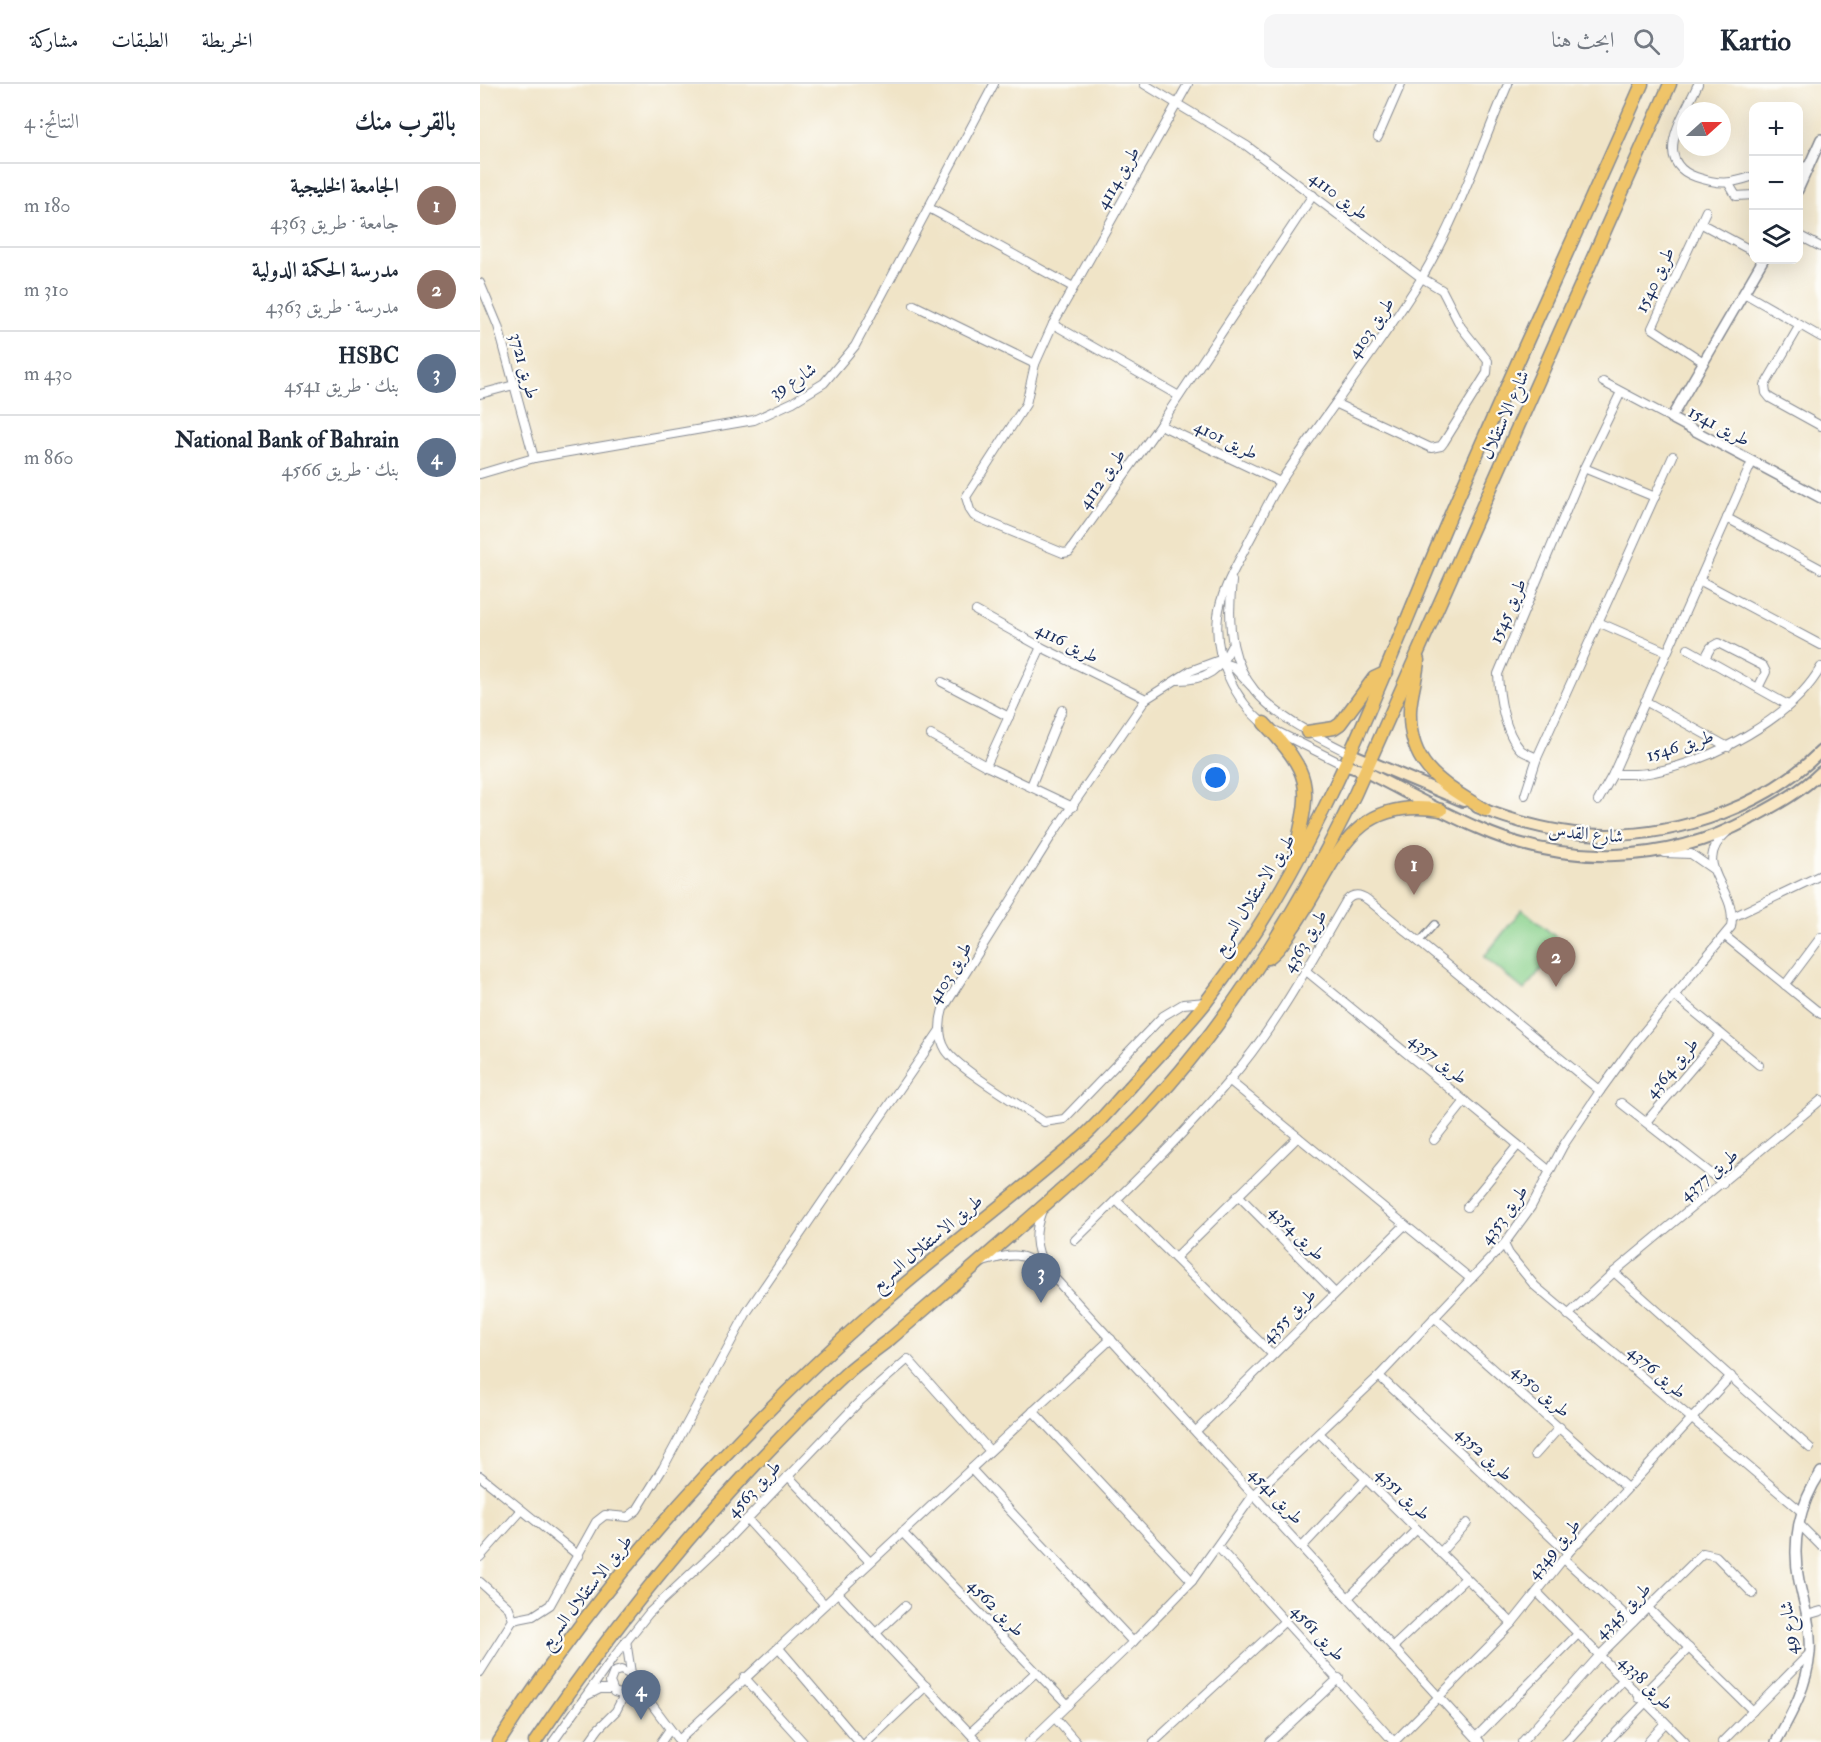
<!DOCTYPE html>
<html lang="ar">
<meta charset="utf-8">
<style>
body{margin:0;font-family:"IM FELL Double Pica",Amiri,serif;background:#f6f6f7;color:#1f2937;direction:rtl}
.controls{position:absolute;right:18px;top:18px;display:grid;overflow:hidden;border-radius:12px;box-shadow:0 6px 24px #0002}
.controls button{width:54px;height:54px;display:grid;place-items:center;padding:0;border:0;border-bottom:2px solid #e0e1e3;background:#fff;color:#1f2937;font:30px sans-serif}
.compass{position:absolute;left:1197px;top:18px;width:54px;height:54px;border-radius:50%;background:#fff;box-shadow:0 6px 24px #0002;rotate:69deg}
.you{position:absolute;left:736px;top:694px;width:21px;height:21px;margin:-15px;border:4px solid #fff;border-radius:50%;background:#1a73e8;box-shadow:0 0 0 9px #1a73e833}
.badge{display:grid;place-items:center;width:39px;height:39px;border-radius:50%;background:#d1495b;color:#fff;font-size:20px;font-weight:700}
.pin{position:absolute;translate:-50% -50px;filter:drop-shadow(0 2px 3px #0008)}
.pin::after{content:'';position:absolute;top:32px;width:21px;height:18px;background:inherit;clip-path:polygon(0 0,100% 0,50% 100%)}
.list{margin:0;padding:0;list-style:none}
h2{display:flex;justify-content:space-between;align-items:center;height:78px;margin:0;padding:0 24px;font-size:26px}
h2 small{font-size:20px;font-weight:400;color:#747a83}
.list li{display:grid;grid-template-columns:39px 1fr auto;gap:18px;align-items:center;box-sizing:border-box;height:84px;padding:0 24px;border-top:2px solid #e0e1e3}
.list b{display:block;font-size:22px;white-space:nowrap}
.list p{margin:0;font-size:20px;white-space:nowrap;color:#747a83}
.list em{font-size:20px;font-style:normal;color:#747a83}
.icon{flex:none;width:33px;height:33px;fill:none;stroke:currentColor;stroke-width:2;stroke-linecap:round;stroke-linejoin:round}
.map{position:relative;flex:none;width:1341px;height:1658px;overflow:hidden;direction:ltr}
header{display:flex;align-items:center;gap:36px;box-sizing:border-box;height:84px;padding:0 30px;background:#fff;border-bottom:2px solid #e0e1e3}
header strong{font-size:28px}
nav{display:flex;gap:33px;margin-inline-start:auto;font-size:21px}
.search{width:420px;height:54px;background:#f6f6f7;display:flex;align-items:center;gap:15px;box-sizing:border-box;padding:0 21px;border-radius:12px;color:#747a83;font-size:22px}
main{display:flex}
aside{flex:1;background:#fff}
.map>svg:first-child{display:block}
.green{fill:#8ad28d;stroke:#528076;stroke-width:1.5}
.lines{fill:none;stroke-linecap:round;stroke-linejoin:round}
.pedestrian-casing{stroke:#868a92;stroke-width:8}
.minor-casing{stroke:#868a92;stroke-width:10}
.tertiary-casing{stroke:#868a92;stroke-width:12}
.secondary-casing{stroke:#868a92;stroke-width:14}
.primary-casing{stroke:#868a92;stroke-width:15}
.pedestrian{stroke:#fff;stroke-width:5}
.minor{stroke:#fff;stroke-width:8}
.tertiary{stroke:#fff;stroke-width:9}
.secondary{stroke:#f9e7c3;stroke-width:10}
.primary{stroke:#efc469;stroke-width:12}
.labels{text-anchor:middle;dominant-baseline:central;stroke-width:4.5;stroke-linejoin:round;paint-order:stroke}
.street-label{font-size:18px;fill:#1b2f5e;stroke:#fdfcf7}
</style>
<header>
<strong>Kartio</strong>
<div class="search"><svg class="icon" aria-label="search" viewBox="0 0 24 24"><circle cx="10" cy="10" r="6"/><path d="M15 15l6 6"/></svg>ابحث هنا</div>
<nav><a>الخريطة</a><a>الطبقات</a><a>مشاركة</a></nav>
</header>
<main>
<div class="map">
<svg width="1341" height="1658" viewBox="0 0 1341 1658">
<rect width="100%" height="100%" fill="#fdfcf7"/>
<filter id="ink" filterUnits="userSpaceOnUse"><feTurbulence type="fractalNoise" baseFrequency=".0167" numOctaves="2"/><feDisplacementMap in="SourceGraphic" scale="12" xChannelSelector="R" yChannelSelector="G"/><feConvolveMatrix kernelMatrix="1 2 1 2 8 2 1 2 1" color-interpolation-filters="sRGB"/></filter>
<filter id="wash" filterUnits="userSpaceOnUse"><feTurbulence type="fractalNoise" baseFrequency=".008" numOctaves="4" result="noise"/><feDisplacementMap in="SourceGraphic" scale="24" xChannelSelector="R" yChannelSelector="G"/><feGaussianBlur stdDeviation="1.35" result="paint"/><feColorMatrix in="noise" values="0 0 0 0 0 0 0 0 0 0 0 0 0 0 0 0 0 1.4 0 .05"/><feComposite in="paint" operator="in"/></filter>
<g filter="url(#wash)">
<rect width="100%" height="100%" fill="#f0e4c7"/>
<path class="green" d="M1042 825 1083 859 1044 906 1004 873Z"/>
</g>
<g filter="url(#ink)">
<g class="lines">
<g class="pedestrian-casing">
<path id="pedestrian" d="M940 857 955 840"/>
</g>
<g class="minor-casing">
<g id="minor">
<path d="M664 0 767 62 942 194 962 206 981 243 1008 277 1007 289 964 358 961 362 951 364 857 320"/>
<path d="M708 0 573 240 555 280 546 320 486 413 490 426 494 432 583 469 589 468 680 341 833 111"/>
<path d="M1218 0C1205 30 1170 77 1216 93 1240 101 1250 100 1274 92"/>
<path d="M898 53 921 0"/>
<path d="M1318 83 1329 82"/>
<path d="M1249 100 1256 112 1274 111"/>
<path d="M449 124 593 203"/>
<path d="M1220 139 1274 168"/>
<path d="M1318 151 1341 163"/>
<path d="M0 199 18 242 54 374"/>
<path d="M1264 209 1341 253"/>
<path d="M434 221 555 280"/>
<path d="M573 240 699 312"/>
<path d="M1320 241 1285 301 1286 309 1290 314 1341 342"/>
<path d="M1222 277 1172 244 1226 127"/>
<path d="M1123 298 1191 334"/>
<path d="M0 310 34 301"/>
<path d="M680 341 800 398"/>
<path d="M1104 384 1175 413"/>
<path d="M0 390 54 374 274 336 313 318 344 299 375 262 514 0"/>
<path d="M1247 434 1341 485"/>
<path d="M1219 496 1341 561"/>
<path d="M752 497C740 601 785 627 869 669"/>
<path d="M496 527 561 563 666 615"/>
<path d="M1118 538 1187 568"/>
<path d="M1208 565 1308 621"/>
<path d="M1225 574 1231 563 1238 559 1283 582 1286 588 1278 604"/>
<path d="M698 596C727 596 740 586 752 561"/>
<path d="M462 598 529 633"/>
<path d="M1165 617 1248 663"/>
<path d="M785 641C755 617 733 572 738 532 741 506 757 481 769 457 780 437 789 416 801 397 846 329 898 265 941 195 976 137 1001 63 1028 0"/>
<path d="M796 647 864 681"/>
<path d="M451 651 506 682 593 723"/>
<path d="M1057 674C1052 671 1043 669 1040 665 1024 648 1019 611 1018 590L1104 384 1141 308"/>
<path d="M506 682 561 563"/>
<path d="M1133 690C1146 690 1161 691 1174 688 1230 677 1312 635 1341 583"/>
<path d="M551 702 582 626"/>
<path d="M1045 711 1057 674 1193 372"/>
<path d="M1118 717 1133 690 1272 378"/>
<path d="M1184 769 1211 770 1234 786"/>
<path d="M1253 833 1341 791"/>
<path d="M1245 852 1341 930"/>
<path d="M825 886 1070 1087"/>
<path d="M1305 901 1341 853"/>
<path d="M1194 911 1279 981"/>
<path d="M726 918 703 920 683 932 584 1035 564 1038C542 1022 478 985 466 966 458 953 459 939 463 925L572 751 666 615 710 587 737 577 752 582 771 602"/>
<path d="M750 997 991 1195"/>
<path d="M1141 1019 1243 1099"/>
<path d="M1166 1038 1241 950"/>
<path d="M954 1056 985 1017"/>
<path d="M758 1111 854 1208"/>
<path d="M636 1116 792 1270"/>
<path d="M987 1123 1038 1061"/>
<path d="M562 1126C554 1148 554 1163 565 1183"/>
<path d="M595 1156C647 1105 701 1054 748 998 795 944 830 879 866 817 873 809 880 810 888 816L1120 1007"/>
<path d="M1024 1160 1029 1170 1055 1202 1322 1428"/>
<path d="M695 1174 818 1053"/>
<path d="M503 1178C533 1169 542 1167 568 1187L1000 1658"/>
<path d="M1134 1188 1330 1364"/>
<path d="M1088 1231 1134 1188 1341 1016"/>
<path d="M954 1233 1147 1404"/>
<path d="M899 1292 1088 1469"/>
<path d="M553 1327 712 1497"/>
<path d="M716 1347 925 1141"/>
<path d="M839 1349 1032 1539"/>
<path d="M1055 1371 1080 1343"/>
<path d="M491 1385 653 1558"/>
<path d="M0 1392 99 1472"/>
<path d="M308 1392 390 1478"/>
<path d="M267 1435 344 1520"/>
<path d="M1319 1440 1341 1462"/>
<path d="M422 1448 588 1621"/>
<path d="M738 1463 914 1658"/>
<path d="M822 1463 886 1395"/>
<path d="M960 1469 987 1439"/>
<path d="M0 1473 41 1427"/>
<path d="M1084 1475 1153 1538"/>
<path d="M0 1498 29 1524 33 1536 0 1588"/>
<path d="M357 1508 498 1658"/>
<path d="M1057 1508 1205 1658"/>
<path d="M869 1513 937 1445"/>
<path d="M1167 1523 1273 1627"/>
<path d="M1327 1531 1341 1527"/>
<path d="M33 1536 53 1532 70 1521 116 1438 125 1431 148 1433 157 1426 183 1384 267 1228 460 946"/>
<path d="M396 1549 425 1522"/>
<path d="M146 1556 151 1589"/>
<path d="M298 1563 379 1658"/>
<path d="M913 1563 986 1494"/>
<path d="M264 1593 323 1658"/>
<path d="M155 1598 200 1658"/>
<path d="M108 1611 120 1605H132"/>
<path d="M1159 1614 1209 1564"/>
<path d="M575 1634 596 1658"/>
<path d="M116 1647 136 1627 144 1611 153 1604V1592L141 1586 134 1588 130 1598 134 1608 144 1611"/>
<path d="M490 1649 556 1588"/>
<path d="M996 1653 1098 1550"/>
<path d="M199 1656 631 1255"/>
<path d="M73 1658 133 1574 169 1529 252 1451 379 1318 428 1275 510 1367"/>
<path d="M109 1658 119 1644"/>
<path d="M181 1658 190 1645"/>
<path d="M387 1658 446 1602"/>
<path d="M549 1658 653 1558 712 1497 774 1410 899 1292 1024 1160 1051 1123 1083 1062 1120 1007 1154 960 1251 843C1259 804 1208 783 1247 748"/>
<path d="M674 1658 805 1537"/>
<path d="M790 1658 859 1594"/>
<path d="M914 1658 1032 1539 1088 1469 1251 1292"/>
<path d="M1042 1658 1119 1572 1223 1469 1236 1472 1273 1510"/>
<path d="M1086 1658 1142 1597"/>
<path d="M1127 1658 1165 1619"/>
<path d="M1168 1658 1185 1639"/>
<path d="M1242 1658 1330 1569"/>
</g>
</g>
<g class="tertiary-casing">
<g id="tertiary">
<path d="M1318 106 1341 55"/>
<path d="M1283 176 1191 334 1341 414"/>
<path d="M1296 1658C1312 1629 1327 1603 1330 1569 1332 1544 1324 1521 1319 1497 1311 1459 1319 1421 1341 1388"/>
</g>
</g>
<g class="secondary-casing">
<g id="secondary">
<path d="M869 669 983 717"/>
<path d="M864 681 884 687C922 706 959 727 998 744 1084 783 1187 780 1270 735 1294 722 1321 708 1341 688"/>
<path d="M997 723C1038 739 1084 751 1127 751 1203 751 1287 721 1341 667"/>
</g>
</g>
<g class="primary-casing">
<g id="primary">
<path d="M938 576C937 593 931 609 930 626 928 683 963 700 1005 726"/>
<path d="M784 639C839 697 828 706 813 779"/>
<path d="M827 648 854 644 860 640 894 594 907 588"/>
<path d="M788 874C798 867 805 856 812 845 857 782 866 711 961 726"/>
<path d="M19 1658C120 1499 249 1357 388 1232 457 1170 532 1115 602 1054 619 1039 635 1019 651 1002 676 974 703 947 726 918 835 778 894 612 962 451 1026 300 1096 151 1162 0"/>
<path d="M55 1658C146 1523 251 1397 370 1286 383 1275 397 1265 410 1255 482 1193 555 1131 625 1067 731 969 812 839 875 710L1190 0"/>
</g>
</g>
<use href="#pedestrian" class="pedestrian"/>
<use href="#minor" class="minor"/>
<use href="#tertiary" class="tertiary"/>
<use href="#secondary" class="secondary"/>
<use href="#primary" class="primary"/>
</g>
</g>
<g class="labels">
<g class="street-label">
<text transform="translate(638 94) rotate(-60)">طريق 4114</text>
<text transform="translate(859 112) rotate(37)">طريق 4110</text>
<text transform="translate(1175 196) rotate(-65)">طريق 1540</text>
<text transform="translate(891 244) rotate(-56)">طريق 4103</text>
<text transform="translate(44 282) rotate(75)">طريق 3721</text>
<text transform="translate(313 297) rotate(-32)">شارع 39</text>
<text transform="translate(1025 331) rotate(-66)">شارع الاستقلال</text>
<text transform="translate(1239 342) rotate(28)">طريق 1541</text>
<text transform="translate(746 356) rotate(26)">طريق 4101</text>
<text transform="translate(622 395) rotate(-55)">طريق 4112</text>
<text transform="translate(1028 527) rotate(-67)">طريق 1545</text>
<text transform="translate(587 559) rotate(27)">طريق 4116</text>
<text transform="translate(1200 662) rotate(-17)">طريق 1546</text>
<text transform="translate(1106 750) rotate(5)">شارع القدس</text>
<text transform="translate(774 811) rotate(-58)">طريق الاستقلال السريع</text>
<text transform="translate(825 857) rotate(-59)">طريق 4363</text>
<text transform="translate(470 889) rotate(-59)">طريق 4103</text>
<text transform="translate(958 975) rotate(39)">طريق 4357</text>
<text transform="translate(1192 984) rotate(-50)">طريق 4364</text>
<text transform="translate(1229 1091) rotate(-40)">طريق 4377</text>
<text transform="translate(1024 1131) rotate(-54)">طريق 4353</text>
<text transform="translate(817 1149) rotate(45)">طريق 4354</text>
<text transform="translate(447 1159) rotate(-40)">طريق الاستقلال السريع</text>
<text transform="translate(809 1232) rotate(-45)">طريق 4355</text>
<text transform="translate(1177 1288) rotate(41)">طريق 4376</text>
<text transform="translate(1061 1307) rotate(41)">طريق 4350</text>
<text transform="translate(1004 1370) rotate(43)">طريق 4352</text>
<text transform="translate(274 1405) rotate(-47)">طريق 4563</text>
<text transform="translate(923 1410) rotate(44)">طريق 4351</text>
<text transform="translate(796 1412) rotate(47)">طريق 4541</text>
<text transform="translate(1074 1465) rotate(-50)">طريق 4349</text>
<text transform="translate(106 1508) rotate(-52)">طريق الاستقلال السريع</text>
<text transform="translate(516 1524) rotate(46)">طريق 4562</text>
<text transform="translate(1143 1527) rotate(-45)">طريق 4345</text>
<text transform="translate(1309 1544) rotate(-96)">شارع 49</text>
<text transform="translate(838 1549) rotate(47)">طريق 4561</text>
<text transform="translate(1166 1599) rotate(45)">طريق 4338</text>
</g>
</g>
</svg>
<div class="controls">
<button>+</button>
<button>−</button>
<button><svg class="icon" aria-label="layers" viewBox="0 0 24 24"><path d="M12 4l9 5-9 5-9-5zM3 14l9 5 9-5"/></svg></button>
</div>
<svg class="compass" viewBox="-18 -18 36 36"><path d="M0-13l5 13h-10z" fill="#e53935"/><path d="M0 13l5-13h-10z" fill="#747a83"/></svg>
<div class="you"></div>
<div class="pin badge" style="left:934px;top:811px;background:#8d6e63">1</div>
<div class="pin badge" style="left:1076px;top:903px;background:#8d6e63">2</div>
<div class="pin badge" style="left:561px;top:1219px;background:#5c6f8a">3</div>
<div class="pin badge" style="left:161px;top:1636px;background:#5c6f8a">4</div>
</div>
<aside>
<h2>بالقرب منك<small>النتائج: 4</small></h2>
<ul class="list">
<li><span class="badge" style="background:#8d6e63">1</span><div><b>الجامعة الخليجية</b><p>جامعة · طريق 4363</p></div><em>180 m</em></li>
<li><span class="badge" style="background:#8d6e63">2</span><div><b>مدرسة الحكمة الدولية</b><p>مدرسة · طريق 4363</p></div><em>310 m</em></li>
<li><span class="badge" style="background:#5c6f8a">3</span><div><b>HSBC</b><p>بنك · طريق 4541</p></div><em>430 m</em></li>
<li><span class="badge" style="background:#5c6f8a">4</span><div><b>National Bank of Bahrain</b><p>بنك · طريق 4566</p></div><em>860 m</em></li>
</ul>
</aside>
</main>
